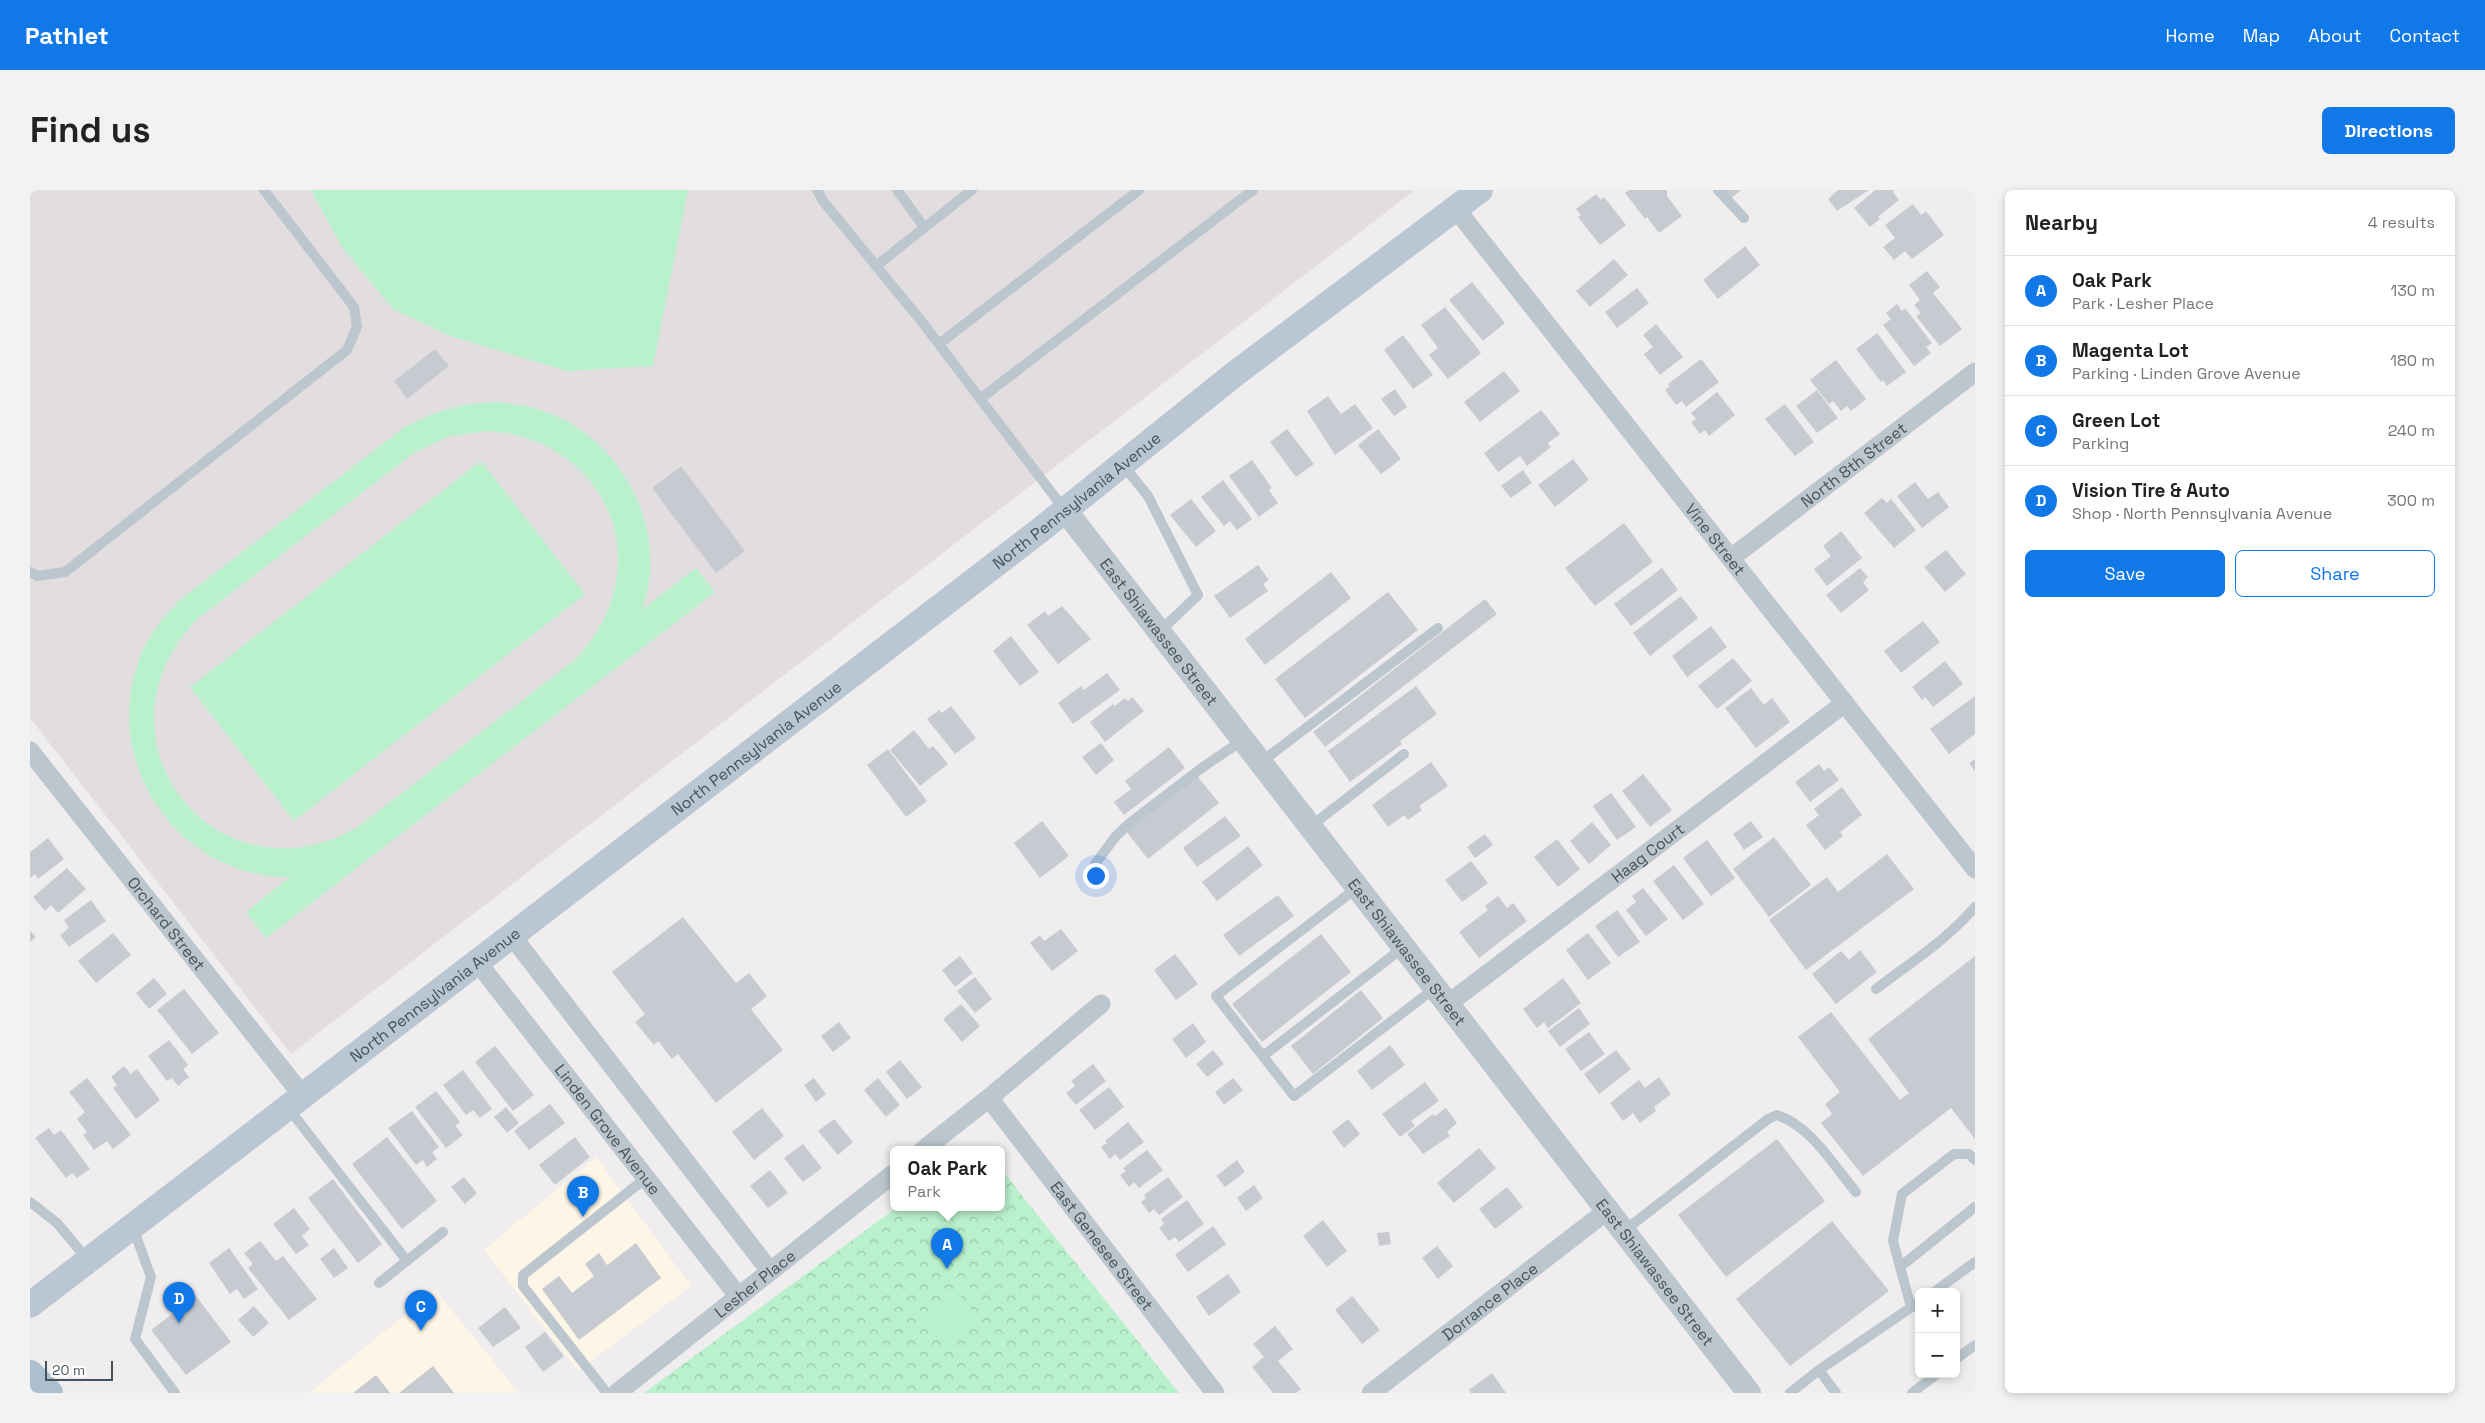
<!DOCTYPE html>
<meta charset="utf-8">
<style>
body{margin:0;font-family:"Space Grotesk",sans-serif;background:#f2f2f2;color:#222}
.controls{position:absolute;right:15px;bottom:15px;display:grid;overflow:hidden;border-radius:8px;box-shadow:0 2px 8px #0003}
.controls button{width:45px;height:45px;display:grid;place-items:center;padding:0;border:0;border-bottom:1px solid #e0e0e0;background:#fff;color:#222;font:25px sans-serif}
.scale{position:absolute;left:15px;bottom:12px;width:68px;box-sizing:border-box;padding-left:5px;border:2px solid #45525c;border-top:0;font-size:14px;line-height:18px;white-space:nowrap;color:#45525c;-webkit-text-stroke:4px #fff;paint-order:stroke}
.you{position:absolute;left:1065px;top:685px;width:18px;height:18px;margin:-12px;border:4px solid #fff;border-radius:50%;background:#1a73e8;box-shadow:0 0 0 8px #1a73e833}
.badge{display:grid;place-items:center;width:32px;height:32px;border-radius:50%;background:#1178e7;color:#fff;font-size:16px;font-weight:700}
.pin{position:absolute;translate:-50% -41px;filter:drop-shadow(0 1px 2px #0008)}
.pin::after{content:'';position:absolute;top:26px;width:18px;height:15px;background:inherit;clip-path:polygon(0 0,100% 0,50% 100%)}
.popup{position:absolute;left:860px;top:956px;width:115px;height:65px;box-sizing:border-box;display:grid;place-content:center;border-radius:8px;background:#fff;filter:drop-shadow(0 1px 4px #0005);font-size:16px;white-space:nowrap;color:#767676}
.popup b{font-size:19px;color:#222}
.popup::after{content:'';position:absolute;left:50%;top:100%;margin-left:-10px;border:10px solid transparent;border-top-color:#fff}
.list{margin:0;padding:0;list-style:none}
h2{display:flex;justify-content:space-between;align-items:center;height:65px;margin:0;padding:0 20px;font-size:21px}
h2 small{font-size:16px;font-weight:400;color:#767676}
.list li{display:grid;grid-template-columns:32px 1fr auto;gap:15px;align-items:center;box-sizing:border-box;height:70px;padding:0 20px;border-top:1px solid #e0e0e0}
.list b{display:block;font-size:19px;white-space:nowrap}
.list p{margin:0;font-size:16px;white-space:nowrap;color:#767676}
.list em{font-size:16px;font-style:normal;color:#767676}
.actions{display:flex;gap:10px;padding:15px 20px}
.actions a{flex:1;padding:11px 0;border:1px solid #1178e7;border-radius:8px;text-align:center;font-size:18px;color:#1178e7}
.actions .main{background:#1178e7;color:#fff}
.map{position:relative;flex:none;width:1945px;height:1203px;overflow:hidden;border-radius:8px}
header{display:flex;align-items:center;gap:30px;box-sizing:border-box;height:70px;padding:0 25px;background:#1178e7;color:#fff}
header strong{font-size:24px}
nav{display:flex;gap:28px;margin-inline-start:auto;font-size:18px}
.intro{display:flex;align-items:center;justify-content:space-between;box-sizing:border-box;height:120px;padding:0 30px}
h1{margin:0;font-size:35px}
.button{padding:12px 22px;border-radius:8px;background:#1178e7;color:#fff;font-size:18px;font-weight:700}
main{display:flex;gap:30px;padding:0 30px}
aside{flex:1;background:#fff;border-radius:8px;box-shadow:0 2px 8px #0003}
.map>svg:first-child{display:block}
.commercial{fill:#fdf5e5}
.education{fill:#e2dee0}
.park{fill:url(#park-crowns)}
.pitch{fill:#b9f1cc;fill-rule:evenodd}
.building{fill:#c7cbd1}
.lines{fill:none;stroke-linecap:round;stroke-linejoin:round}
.service{stroke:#bbc6ce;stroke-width:10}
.minor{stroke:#bbc6ce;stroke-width:19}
.tertiary{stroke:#bbc6ce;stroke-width:24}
.secondary{stroke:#bac7d3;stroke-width:26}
.primary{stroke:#acbfce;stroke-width:28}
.labels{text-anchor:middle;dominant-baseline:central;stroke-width:4.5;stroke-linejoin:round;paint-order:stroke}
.street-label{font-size:16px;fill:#45525c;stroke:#fff}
</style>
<header>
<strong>Pathlet</strong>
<nav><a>Home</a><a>Map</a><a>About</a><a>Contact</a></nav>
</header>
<div class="intro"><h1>Find us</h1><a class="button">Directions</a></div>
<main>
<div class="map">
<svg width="1945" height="1203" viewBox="0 0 1945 1203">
<defs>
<pattern id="park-crowns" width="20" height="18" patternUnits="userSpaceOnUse" patternTransform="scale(1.25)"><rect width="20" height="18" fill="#b9f1cc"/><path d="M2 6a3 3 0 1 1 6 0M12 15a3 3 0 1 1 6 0" fill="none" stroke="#98c6a9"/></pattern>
</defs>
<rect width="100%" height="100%" fill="#f0edee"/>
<g class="commercial">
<path d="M566 967 661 1096 548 1181 454 1060Z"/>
<path d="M405 1100 489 1203H279Z"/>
</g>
<path class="education" d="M0 0H1385L261 864 0 528Z"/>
<path class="park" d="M971 979 1149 1203H614L866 1018H971Z"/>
<g class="pitch">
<path d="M281 0H658L623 176 537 181 420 146 363 119 312 57Z"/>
<path d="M467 212C484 214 500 216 516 222 580 245 623 311 620 378 620 393 616 406 613 419L666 378 685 402 236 748 216 722 260 687C150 688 72 576 108 473 116 448 132 428 150 410L372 239C403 221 432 213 467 212ZM458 241C581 250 630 379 546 469L328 637C187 718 54 550 166 430L384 263 420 246Z"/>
<path d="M451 271 555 404 264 631 160 497Z"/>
<path d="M930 1105 947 1126 915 1153 898 1131Z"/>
</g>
<g class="building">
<path d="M1599 0H1637V6L1652 26 1629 43 1617 27 1615 29 1595 3Z"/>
<path d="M1693 0H1711L1700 9Z"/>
<path d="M1808 0H1839L1807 21 1798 9Z"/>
<path d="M1845 0H1865L1863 2 1869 10 1848 27 1850 29 1840 37 1824 18Z"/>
<path d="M1566 4 1571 10 1574 7 1596 35 1570 55 1548 27 1551 25 1546 19Z"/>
<path d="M1883 14 1891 25 1896 21 1914 45 1882 69 1875 61 1864 70 1853 57 1865 48 1855 35Z"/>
<path d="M1715 56 1730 75 1688 109 1673 90Z"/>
<path d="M1584 69 1598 85 1560 117 1546 101Z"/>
<path d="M1897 81 1910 97 1903 103 1932 139 1910 156 1886 126 1891 123 1884 115 1890 110 1879 95Z"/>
<path d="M1442 92 1475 133 1453 151 1419 110Z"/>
<path d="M1607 98 1619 113 1587 138 1575 122Z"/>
<path d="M1867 114 1872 121 1875 118 1902 153 1896 157 1901 163 1884 176 1853 135 1861 129 1856 123Z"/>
<path d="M1415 117 1451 163 1418 189 1399 165 1408 158 1391 135Z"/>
<path d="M1626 134 1653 167 1630 185 1614 164 1623 157 1613 145Z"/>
<path d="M1847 143 1876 182 1857 196 1853 190 1851 192 1826 159Z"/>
<path d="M1373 145 1403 185 1383 199 1354 160Z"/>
<path d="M405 159 419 176 377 209 364 191Z"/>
<path d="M1671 169 1689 192 1656 217 1652 211 1646 215 1635 200 1640 196 1638 194Z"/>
<path d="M1806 170 1836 209 1821 221 1817 216 1811 221 1803 211 1799 214 1780 190Z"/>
<path d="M1474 181 1490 201 1450 232 1434 212Z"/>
<path d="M1365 199 1377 217 1364 226 1351 209Z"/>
<path d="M1787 200 1808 228 1787 243 1766 216Z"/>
<path d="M1687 202 1705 225 1679 246 1675 240 1670 244 1661 232 1666 229 1661 223Z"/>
<path d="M1298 206 1311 224 1325 214 1343 238 1305 265 1277 221Z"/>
<path d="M1755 214 1784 252 1765 266 1735 229Z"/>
<path d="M1511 220 1530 244 1518 253 1521 257 1497 276 1490 266 1468 282 1454 263Z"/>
<path d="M1257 239 1284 274 1266 287 1240 252Z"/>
<path d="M1348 239 1371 269 1351 284 1328 255Z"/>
<path d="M1543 269 1559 290 1525 317 1508 295Z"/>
<path d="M1222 270 1242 298 1239 300 1248 313 1229 327 1199 286Z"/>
<path d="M651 276 715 361 686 383 622 298Z"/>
<path d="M1493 280 1502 293 1481 308 1471 296Z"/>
<path d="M1193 290 1222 329 1207 340 1200 331 1194 336 1171 307Z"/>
<path d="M1885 292 1898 309 1908 302 1919 317 1892 338 1867 306Z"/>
<path d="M1852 308 1857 313 1861 309 1886 340 1864 358 1834 323Z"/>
<path d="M1161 309 1186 341 1166 357 1140 325Z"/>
<path d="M1594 333 1623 372 1565 416 1535 378Z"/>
<path d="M1811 341 1832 368 1797 396 1784 379 1801 366 1793 356Z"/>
<path d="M1916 360 1936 384 1915 402 1894 377Z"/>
<path d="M1228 375 1239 390 1233 394 1238 401 1200 428 1184 406Z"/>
<path d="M1632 378 1648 400 1601 436 1584 414Z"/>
<path d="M1830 378 1838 387 1833 392 1839 400 1811 423 1796 405Z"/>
<path d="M1301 382 1321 408 1235 475 1215 449Z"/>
<path d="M1358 402 1388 440 1275 528 1245 489Z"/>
<path d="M1651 406 1668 428 1620 466 1603 443Z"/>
<path d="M1455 409 1467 424 1295 557 1283 542Z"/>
<path d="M1032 416 1061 449 1028 474 997 435 1015 421 1018 426Z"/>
<path d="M1893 431 1910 452 1871 483 1854 461Z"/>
<path d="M1681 436 1697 457 1657 487 1642 466Z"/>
<path d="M981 446 1009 482 990 496 963 461Z"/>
<path d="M1703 468 1722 491 1687 519 1668 496Z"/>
<path d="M1915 471 1933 494 1903 517 1895 507 1892 510 1882 497Z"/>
<path d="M1077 483 1090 500 1043 534 1028 513 1051 496 1054 500Z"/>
<path d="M1386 496 1407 524 1370 551 1372 554 1320 592 1298 561Z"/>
<path d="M1721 498 1734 515 1742 508 1760 532 1726 558 1695 518Z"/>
<path d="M1945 506V544L1919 564 1900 539Z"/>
<path d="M1102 507 1114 521 1075 552 1060 532 1083 514 1085 516 1095 508 1098 511Z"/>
<path d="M921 516 946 548 925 564 897 529 909 520 912 523Z"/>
<path d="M884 540 899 559 903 556 918 574 890 596 860 560Z"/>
<path d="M1071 553 1084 570 1066 585 1052 567Z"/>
<path d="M1139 557 1155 578 1094 625 1084 612 1101 599 1095 591Z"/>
<path d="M858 559 897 611 876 627 837 575Z"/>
<path d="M1945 569V581L1939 573Z"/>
<path d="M1401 572 1418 596 1389 616 1392 620 1378 630 1374 625 1358 637 1342 615Z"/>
<path d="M1789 574 1794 581 1799 577 1809 590 1780 612 1765 592Z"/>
<path d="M1613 584 1642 620 1620 637 1592 601Z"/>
<path d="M1167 586 1189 613 1118 669 1096 641Z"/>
<path d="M1812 597 1832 625 1810 642 1813 646 1795 660 1776 635 1789 625 1784 619Z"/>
<path d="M1581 603 1606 637 1587 650 1563 616Z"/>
<path d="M1195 626 1211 646 1167 677 1153 658Z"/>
<path d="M1012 631 1039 666 1010 688 984 653Z"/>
<path d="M1721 631 1733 647 1714 660 1703 644Z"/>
<path d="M1562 632 1581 655 1559 674 1540 651Z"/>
<path d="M1455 644 1463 655 1445 668 1437 657Z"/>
<path d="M1744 647 1781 695 1739 727 1703 679Z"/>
<path d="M18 648 34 669 8 689 5 684 0 688V662Z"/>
<path d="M1527 649 1550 679 1528 697 1504 667Z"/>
<path d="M1677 650 1705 688 1681 706 1653 668Z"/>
<path d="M1218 656 1233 675 1187 711 1172 692Z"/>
<path d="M1857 664 1884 699 1776 780 1739 730 1797 687 1808 702Z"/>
<path d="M1441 671 1458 693 1432 712 1415 690Z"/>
<path d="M1644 675 1674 714 1653 730 1623 691Z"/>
<path d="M37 678 56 699 28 723 21 715 15 721 3 707Z"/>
<path d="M1613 698 1638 729 1616 746 1596 720 1606 712 1602 706Z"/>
<path d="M1248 705 1264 726 1209 766 1193 745Z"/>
<path d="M1468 706 1477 718 1483 713 1497 731 1449 768 1429 742 1458 720 1455 716Z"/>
<path d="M61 710 76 731 39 757 30 745 39 738 34 730Z"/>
<path d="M1587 720 1610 752 1588 767 1565 736Z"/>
<path d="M653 727 706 793 719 783 737 806 721 819 753 860 686 913 648 864 642 869 628 851 624 855 605 832 615 824 582 782Z"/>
<path d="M1031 739 1048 761 1022 781 1000 753 1010 745 1014 751Z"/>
<path d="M0 741 6 747 0 752Z"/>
<path d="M83 743 101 765 66 793 48 771Z"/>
<path d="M1558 743 1581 773 1558 790 1536 760Z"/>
<path d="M1291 744 1321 782 1232 852 1202 814Z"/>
<path d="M1830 760 1847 782 1806 814 1782 784 1811 761 1819 770Z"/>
<path d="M1145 764 1168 794 1146 810 1124 780Z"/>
<path d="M930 766 943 783 925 797 912 780Z"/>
<path d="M1945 766V949L1921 918 1833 986 1791 933 1802 924 1795 914 1810 902 1768 847 1801 822 1870 910 1879 903 1838 849Z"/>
<path d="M945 787 962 809 945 823 927 801Z"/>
<path d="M124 788 137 804 119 819 106 803Z"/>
<path d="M1533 788 1551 813 1518 838 1514 832 1507 838 1493 819Z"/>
<path d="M154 799 189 843 162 864 127 820Z"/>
<path d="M1331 800 1353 828 1283 884 1261 856Z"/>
<path d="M931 814 950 836 932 852 913 829Z"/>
<path d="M1549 818 1560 834 1530 857 1518 841Z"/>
<path d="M809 832 821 848 803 862 791 846Z"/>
<path d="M1163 833 1176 852 1156 868 1142 849Z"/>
<path d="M1559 842 1575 864 1551 881 1535 859Z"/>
<path d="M139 850 158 875 153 879 159 887 148 896 142 888 137 891 118 866Z"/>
<path d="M1360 855 1375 875 1342 900 1327 881Z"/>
<path d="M465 856 504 905 483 921 445 872Z"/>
<path d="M1183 860 1194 874 1177 887 1166 874Z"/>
<path d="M1586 860 1601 879 1569 904 1554 884Z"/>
<path d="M870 870 892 897 877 909 856 882Z"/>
<path d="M1063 874 1076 891 1046 915 1036 903 1045 896 1041 891Z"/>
<path d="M94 876 101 884 107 879 130 910 106 929 83 898 87 895 81 887Z"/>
<path d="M433 880 462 919 450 928 443 920 436 925 413 895Z"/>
<path d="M1629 887 1641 904 1624 917 1626 921 1610 933 1603 923 1593 931 1580 913 1609 890 1615 898Z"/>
<path d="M57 888 101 945 83 959 77 951 64 960 53 945 57 942 47 929 55 922 39 902Z"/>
<path d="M784 888 796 904 786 912 774 895Z"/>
<path d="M848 888 870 915 856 927 834 900Z"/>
<path d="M1203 888 1213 900 1194 915 1185 902Z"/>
<path d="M1395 892 1409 911 1381 931 1385 936 1370 947 1352 924Z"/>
<path d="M1079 897 1094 917 1065 940 1049 920Z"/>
<path d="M406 901 430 932 425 936 433 945 416 958 385 917Z"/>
<path d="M520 914 535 933 499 960 484 941Z"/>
<path d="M476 917 489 933 477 943 464 927Z"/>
<path d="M732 918 754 946 724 970 702 942Z"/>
<path d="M1416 918 1427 933 1417 942 1420 946 1393 964 1377 944 1403 924 1405 926Z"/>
<path d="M382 921 409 957 402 962 407 969 397 977 393 970 386 975 358 938Z"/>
<path d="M804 929 823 952 808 965 788 941Z"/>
<path d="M1318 929 1330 944 1314 958 1302 942Z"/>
<path d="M1098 932 1114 952 1090 970 1085 964 1080 969 1071 957 1077 953 1075 951Z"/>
<path d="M19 938 24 945 31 940 60 979 47 988 42 983 36 988 5 948Z"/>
<path d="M357 947 407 1011 372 1039 322 974Z"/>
<path d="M545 947 560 967 525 995 509 975Z"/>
<path d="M1747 949 1795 1011 1696 1087 1648 1025Z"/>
<path d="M773 954 792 978 773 992 754 968Z"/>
<path d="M1449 958 1466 978 1424 1013 1407 993Z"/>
<path d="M1117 960 1133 980 1109 998 1104 992 1099 997 1090 985 1096 981 1093 978Z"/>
<path d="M1207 970 1215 982 1195 997 1186 986Z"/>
<path d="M740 980 758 1003 738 1018 720 996Z"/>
<path d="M434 987 447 1003 435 1014 421 997Z"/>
<path d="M1138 987 1153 1007 1129 1025 1124 1019 1119 1023 1111 1012 1116 1008 1114 1005Z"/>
<path d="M303 989 352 1054 328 1073 278 1008Z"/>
<path d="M1224 995 1233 1008 1216 1021 1207 1008Z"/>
<path d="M1477 997 1493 1017 1465 1039 1449 1019Z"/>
<path d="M1157 1010 1174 1034 1149 1052 1145 1047 1139 1051 1129 1038 1134 1034 1131 1029Z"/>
<path d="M264 1018 280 1039 272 1046 279 1055 266 1064 243 1034Z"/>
<path d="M1293 1030 1317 1061 1297 1077 1273 1046Z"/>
<path d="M1802 1031 1859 1101 1760 1176 1706 1109Z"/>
<path d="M1183 1036 1196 1054 1158 1082 1145 1065Z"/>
<path d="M1359 1042 1361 1054 1349 1056 1347 1043Z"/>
<path d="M230 1051 246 1071 253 1066 287 1109 259 1130 218 1078 223 1074 214 1063Z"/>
<path d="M606 1053 631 1088 549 1150 512 1099 529 1086 542 1103 564 1086 555 1074 569 1063 577 1075Z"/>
<path d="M1407 1056 1423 1076 1408 1089 1392 1068Z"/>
<path d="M199 1058 228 1099 214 1109 207 1099 200 1104 179 1073Z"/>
<path d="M304 1058 318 1078 304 1088 290 1069Z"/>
<path d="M1198 1084 1211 1102 1179 1126 1166 1107Z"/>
<path d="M166 1106 201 1152 156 1185 121 1140Z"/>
<path d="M1322 1106 1350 1140 1332 1154 1305 1120Z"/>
<path d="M224 1116 239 1133 223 1147 208 1130Z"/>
<path d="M475 1117 491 1138 463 1157 448 1138Z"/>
<path d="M1245 1136 1263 1159 1248 1171 1271 1199 1266 1203H1243L1222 1177 1234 1167 1223 1154Z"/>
<path d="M515 1142 534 1166 513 1182 495 1157Z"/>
<path d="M403 1176 424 1203H369Z"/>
<path d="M1462 1183 1476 1203H1441L1439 1200Z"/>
<path d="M346 1185 360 1203H323Z"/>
</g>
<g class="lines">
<g class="service">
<path d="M787 0 793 11 892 132 1034 319"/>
<path d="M867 0 894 37"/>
<path d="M1688 0 1714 28"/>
<path d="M846 76 942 0"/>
<path d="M909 154 1109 0"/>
<path d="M950 209 1223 0"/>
<path d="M1093 275 1118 306 1168 405 1130 441"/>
<path d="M0 382 7 386 35 382 317 160 327 137 324 117 234 0"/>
<path d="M1231 572 1408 438"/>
<path d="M1281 636 1374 564"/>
<path d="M1065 674 1086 646 1101 632 1173 577 1213 550"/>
<path d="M1328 697 1186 806 1264 906 1405 798"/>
<path d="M1846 799C1880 773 1918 749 1945 717"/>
<path d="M1233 866 1375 756"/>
<path d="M259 919 377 1071"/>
<path d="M0 1012 27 1033 57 1069"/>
<path d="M103 1038 121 1087 105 1149 145 1203"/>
<path d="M1594 1041 1738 929 1747 925C1781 936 1803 975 1826 1002"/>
<path d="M1870 1077 1945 1017"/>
<path d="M349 1093 413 1042"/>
<path d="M1904 1102 1945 1072"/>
<path d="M1881 1117 1863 1051 1872 1004 1924 964H1939L1945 970"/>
<path d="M1926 1169 1945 1155"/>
<path d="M1789 1180 1806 1203"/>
<path d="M577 1203 493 1096V1085L616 988"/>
<path d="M1760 1203 1789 1180 1889 1112"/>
<path d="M1882 1203 1907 1184"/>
</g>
<g class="minor">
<path id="s1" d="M1426 19 1945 679"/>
<path id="s2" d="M1701 368 1945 182"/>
<path id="s3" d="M0 561 273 906"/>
<path d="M482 746 740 1081"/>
<path id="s4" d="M448 773 709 1107"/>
<path id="s5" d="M1419 813 1815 513"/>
<path id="s6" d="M959 908 1185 1203"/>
<path d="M893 960 959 908 1071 814"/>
<path id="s7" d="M587 1203 863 984"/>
<path id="s8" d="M1341 1203 1578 1020"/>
</g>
<path class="tertiary" id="s9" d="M1035 320 1719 1203"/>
<path class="secondary" id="s10" d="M0 1115 1009 341 1206 183 1450 0"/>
<path class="primary" d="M0 1184 19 1203"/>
</g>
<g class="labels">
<g class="street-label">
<text stroke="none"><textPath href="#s2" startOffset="154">North 8th Street</textPath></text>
<text stroke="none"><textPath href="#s10" startOffset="1320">North Pennsylvania Avenue</textPath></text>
<text stroke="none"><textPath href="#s1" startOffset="420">Vine Street</textPath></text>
<text stroke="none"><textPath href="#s9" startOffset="154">East Shiawassee Street</textPath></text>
<text stroke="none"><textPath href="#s10" startOffset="915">North Pennsylvania Avenue</textPath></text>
<text stroke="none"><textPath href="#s5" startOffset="249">Haag Court</textPath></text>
<text stroke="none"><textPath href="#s3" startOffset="220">Orchard Street</textPath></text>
<text stroke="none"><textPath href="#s9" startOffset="559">East Shiawassee Street</textPath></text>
<text stroke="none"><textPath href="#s10" startOffset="510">North Pennsylvania Avenue</textPath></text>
<text stroke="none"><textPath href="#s4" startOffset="211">Linden Grove Avenue</textPath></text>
<text stroke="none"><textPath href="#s6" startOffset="186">East Genesee Street</textPath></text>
<text stroke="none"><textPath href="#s9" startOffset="964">East Shiawassee Street</textPath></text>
<text stroke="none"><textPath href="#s7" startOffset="176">Lesher Place</textPath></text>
<text stroke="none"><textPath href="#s8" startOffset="150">Dorrance Place</textPath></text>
</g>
</g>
</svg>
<div class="controls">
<button>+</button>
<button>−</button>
</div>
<div class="scale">20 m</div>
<div class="you"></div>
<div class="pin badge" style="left:917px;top:1079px">A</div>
<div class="popup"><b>Oak Park</b>Park</div>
<div class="pin badge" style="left:553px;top:1027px">B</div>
<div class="pin badge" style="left:391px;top:1141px">C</div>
<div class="pin badge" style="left:149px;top:1133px">D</div>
</div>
<aside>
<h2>Nearby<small>4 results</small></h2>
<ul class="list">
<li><span class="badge">A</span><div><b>Oak Park</b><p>Park · Lesher Place</p></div><em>130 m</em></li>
<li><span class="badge">B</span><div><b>Magenta Lot</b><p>Parking · Linden Grove Avenue</p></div><em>180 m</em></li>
<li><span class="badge">C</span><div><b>Green Lot</b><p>Parking</p></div><em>240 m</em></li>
<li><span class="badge">D</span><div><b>Vision Tire &amp; Auto</b><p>Shop · North Pennsylvania Avenue</p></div><em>300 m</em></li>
</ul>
<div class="actions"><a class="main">Save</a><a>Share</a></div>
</aside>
</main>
